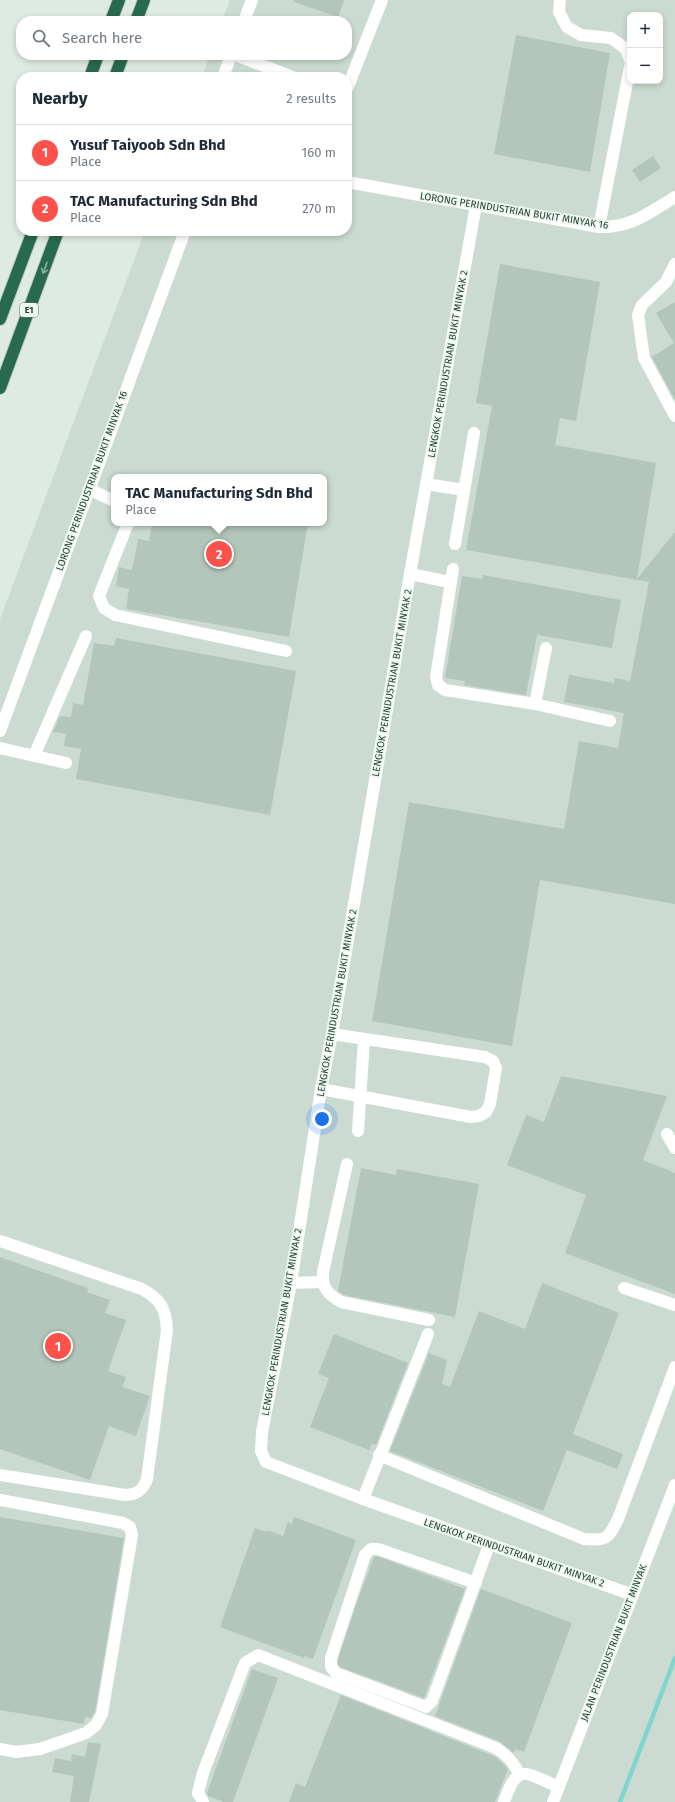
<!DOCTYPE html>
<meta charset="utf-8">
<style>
body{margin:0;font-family:"Fira Sans",sans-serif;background:#f6f6f7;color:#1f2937}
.controls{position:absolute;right:12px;top:12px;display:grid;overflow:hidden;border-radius:8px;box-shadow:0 2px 6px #0003}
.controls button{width:36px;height:36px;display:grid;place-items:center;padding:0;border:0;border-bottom:1px solid #e0e1e3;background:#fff;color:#1f2937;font:20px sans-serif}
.you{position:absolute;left:322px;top:1119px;width:14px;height:14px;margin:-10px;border:3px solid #fff;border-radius:50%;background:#1a73e8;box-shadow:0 0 0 6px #1a73e833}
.badge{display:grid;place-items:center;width:26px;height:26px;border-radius:50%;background:#fc524b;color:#fff;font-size:13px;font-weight:700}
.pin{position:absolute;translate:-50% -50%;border:2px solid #fff;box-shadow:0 1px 4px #0006}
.popup{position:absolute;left:111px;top:474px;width:216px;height:52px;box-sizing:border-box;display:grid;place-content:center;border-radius:8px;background:#fff;filter:drop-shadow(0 1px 3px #0005);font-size:13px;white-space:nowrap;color:#747a83}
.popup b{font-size:15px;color:#1f2937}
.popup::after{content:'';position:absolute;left:50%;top:100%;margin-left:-8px;border:8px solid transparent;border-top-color:#fff}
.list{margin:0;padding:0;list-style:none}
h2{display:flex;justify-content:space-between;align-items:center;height:52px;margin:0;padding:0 16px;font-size:17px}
h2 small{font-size:13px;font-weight:400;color:#747a83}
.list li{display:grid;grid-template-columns:26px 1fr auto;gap:12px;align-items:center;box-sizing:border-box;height:56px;padding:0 16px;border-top:1px solid #e0e1e3}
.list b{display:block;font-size:15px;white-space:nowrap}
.list p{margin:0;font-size:13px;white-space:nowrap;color:#747a83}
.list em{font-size:13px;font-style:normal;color:#747a83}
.icon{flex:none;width:22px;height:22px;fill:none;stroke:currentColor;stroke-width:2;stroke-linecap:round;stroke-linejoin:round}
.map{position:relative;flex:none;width:675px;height:1802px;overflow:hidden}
.search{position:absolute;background:#fff;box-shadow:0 2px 6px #0003;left:16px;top:16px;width:336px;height:44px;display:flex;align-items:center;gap:10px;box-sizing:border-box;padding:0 14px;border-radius:16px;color:#747a83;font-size:15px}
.panel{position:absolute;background:#fff;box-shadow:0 2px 6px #0003;left:16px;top:72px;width:336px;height:164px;border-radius:16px}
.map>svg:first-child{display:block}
.built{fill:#ccdbd1;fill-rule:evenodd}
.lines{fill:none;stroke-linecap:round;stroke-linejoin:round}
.stream{stroke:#81d5d0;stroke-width:4.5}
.building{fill:#b3c6bb}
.highway-casing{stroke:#c0c8c4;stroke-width:14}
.minor{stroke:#fff;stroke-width:12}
.highway{stroke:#286a4e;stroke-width:12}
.oneway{stroke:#8bb0a0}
.labels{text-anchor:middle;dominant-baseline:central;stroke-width:3.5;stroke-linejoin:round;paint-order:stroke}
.shield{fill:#eef7f1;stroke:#5c7468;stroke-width:1}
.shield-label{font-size:9px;font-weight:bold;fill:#1e3c2e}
.street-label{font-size:10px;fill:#1e3c2e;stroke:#eef7f1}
</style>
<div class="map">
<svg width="675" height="1802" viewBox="0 0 675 1802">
<rect width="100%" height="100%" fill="#deebe2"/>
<path class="built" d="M230 0H675V1802H0V619L145 231H347V77H202L210 55H347V21H222ZM630 15H660V81H630ZM114 477H324V523H114Z"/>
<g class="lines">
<path class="stream" d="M620 1802 675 1658"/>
</g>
<g class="building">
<path d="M294 0H344L338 17 294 2Z"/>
<path d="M516 35 610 53 590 172 494 154Z"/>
<path d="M653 156 661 168 640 182 632 170Z"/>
<path d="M500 264 600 282 576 421 560 418 555 445 656 463 637 579 675 532V904L540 880 512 1046 372 1021 409 802 564 829 579 741 618 748 624 713 564 702 569 675 614 683 615 678 630 681 649 582 466 550 492 406 476 403Z"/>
<path d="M675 302V400L652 357 674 343 656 313Z"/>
<path d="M152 523H308L289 637 126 609 129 589 116 586 119 567 132 570 138 539 149 541Z"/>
<path d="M483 575 621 600 612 648 537 635 526 695 464 685 465 681 445 678 462 576 482 579Z"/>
<path d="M116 638 296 671 270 815 76 779 81 749 64 746 66 734 53 732 60 716 71 717 73 703 83 705 94 643 114 646Z"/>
<path d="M561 1076 667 1096 643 1160 675 1173V1294L565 1253 586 1195 507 1165 526 1115 544 1122Z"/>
<path d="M361 1168 396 1175 397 1169 479 1184 455 1317 344 1295 338 1291Z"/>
<path d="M0 1257 88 1288 87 1292 110 1300 105 1313 126 1320 108 1371 126 1377 122 1387 150 1396 136 1436 109 1426 90 1480 0 1449Z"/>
<path d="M542 1283 619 1313 573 1434 623 1454 617 1469 567 1450 543 1511 390 1451 429 1353 447 1360 442 1384 450 1387 479 1311 525 1329Z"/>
<path d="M334 1334 408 1363 376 1445 372 1444 369 1450 310 1427 329 1378 318 1374Z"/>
<path d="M0 1517 124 1538 95 1712 91 1718 85 1717 84 1724 0 1710Z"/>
<path d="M294 1517 356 1540 313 1659 304 1656V1658L220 1627 255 1528 267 1532V1530L283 1536 288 1522 292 1524Z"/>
<path d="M377 1556 465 1589 424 1698 340 1667 338 1664V1659L357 1602 374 1557Z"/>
<path d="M481 1589 572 1623 524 1752 515 1749 514 1753 499 1741 435 1716Z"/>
<path d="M252 1669 278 1678 233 1802H224L208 1796 207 1793Z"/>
<path d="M341 1695 496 1757 508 1769 495 1802H289L296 1783 305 1787Z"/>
<path d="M88 1742 101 1744 89 1802H70L74 1776 52 1772 55 1758 71 1761 72 1754 85 1757Z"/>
</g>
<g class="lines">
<g class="highway-casing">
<g id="highway">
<path d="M111 21 119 0"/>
<path d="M136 21 144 0"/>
<path d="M90 77 98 55"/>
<path d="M115 77 123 55"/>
<path d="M0 319 33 231"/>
<path d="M0 388 58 231"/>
</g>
</g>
<g class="minor">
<path d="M560 0 559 12 567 27 581 35 611 38 626 49 630 60"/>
<path d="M244 21 252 0"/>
<path d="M235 55 293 77"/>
<path d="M223 77 231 55"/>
<path d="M347 89 382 0"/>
<path d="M347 182 599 227C631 228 649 213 675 197"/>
<path d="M476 205 410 574 332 1034 321 1089 291 1283 262 1432 261 1451 266 1462 363 1499 633 1595"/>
<path d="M599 227 630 67"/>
<path d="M675 264 666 282 642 305 638 315 644 358 675 416"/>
<path d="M426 484 464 490"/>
<path d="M89 489 114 501"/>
<path d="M128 523 99 596 104 608 115 615 286 651"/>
<path d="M455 544 474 433"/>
<path d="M453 569 436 677 438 685 445 690 535 704 610 721"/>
<path d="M410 574 450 582"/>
<path d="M535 704 546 648"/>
<path d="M0 731 185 231"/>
<path d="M0 748 66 763"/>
<path d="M34 756 86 636"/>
<path d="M321 1089 471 1117 479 1116 486 1112 490 1104 496 1068 493 1061 485 1057 332 1034"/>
<path d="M358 1131 364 1040"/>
<path d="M667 1134 675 1148"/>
<path d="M347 1164 323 1272C322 1289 328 1294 341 1302L429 1320"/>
<path d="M0 1241 142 1289C160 1299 166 1308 167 1330L147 1479C143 1490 137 1495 125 1495L0 1475"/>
<path d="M291 1283 323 1282"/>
<path d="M624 1288 675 1305"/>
<path d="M379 1455 584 1539C607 1541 608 1539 618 1519L675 1367"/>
<path d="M363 1499 428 1334"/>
<path d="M0 1500 123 1523 130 1527 132 1535 102 1714 96 1725 86 1733 40 1749 16 1752 0 1749"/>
<path d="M476 1583 378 1549H371L365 1555 331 1658V1667L336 1673 426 1707 432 1701 489 1545"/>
<path d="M203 1802 198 1793 203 1773 245 1663 258 1655 496 1748C507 1755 514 1762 519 1774"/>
<path d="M504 1802C518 1761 525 1773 559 1787"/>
<path d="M553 1802 675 1485"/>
</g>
<use href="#highway" class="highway"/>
</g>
<defs><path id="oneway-shaft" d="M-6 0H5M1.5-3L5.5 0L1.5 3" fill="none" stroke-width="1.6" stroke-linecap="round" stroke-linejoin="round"/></defs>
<use class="oneway" href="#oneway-shaft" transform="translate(45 268) rotate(110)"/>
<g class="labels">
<rect class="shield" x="20" y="303" width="18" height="14" rx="3"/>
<g class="shield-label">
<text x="29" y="310">E1</text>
</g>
<g class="street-label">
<text transform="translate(514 211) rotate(9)">LORONG PERINDUSTRIAN BUKIT MINYAK 16</text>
<text transform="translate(448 364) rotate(-80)">LENGKOK PERINDUSTRIAN BUKIT MINYAK 2</text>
<text transform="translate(92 481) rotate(-70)">LORONG PERINDUSTRIAN BUKIT MINYAK 16</text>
<text transform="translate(392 683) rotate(-80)">LENGKOK PERINDUSTRIAN BUKIT MINYAK 2</text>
<text transform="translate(337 1003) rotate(-80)">LENGKOK PERINDUSTRIAN BUKIT MINYAK 2</text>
<text transform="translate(282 1322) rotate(-80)">LENGKOK PERINDUSTRIAN BUKIT MINYAK 2</text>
<text transform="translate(514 1553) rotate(19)">LENGKOK PERINDUSTRIAN BUKIT MINYAK 2</text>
<text transform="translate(614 1643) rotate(-69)">JALAN PERINDUSTRIAN BUKIT MINYAK</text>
</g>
</g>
</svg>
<div class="controls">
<button>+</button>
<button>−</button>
</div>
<div class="you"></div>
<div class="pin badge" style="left:58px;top:1346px">1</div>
<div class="pin badge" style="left:219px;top:554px">2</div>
<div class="popup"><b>TAC Manufacturing Sdn Bhd</b>Place</div>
<div class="search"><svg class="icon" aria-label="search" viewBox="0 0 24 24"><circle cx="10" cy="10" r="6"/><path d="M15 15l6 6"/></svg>Search here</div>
<section class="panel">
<h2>Nearby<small>2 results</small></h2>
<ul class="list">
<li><span class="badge">1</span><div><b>Yusuf Taiyoob Sdn Bhd</b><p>Place</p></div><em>160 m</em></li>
<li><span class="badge">2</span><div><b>TAC Manufacturing Sdn Bhd</b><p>Place</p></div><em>270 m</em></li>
</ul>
</section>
</div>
